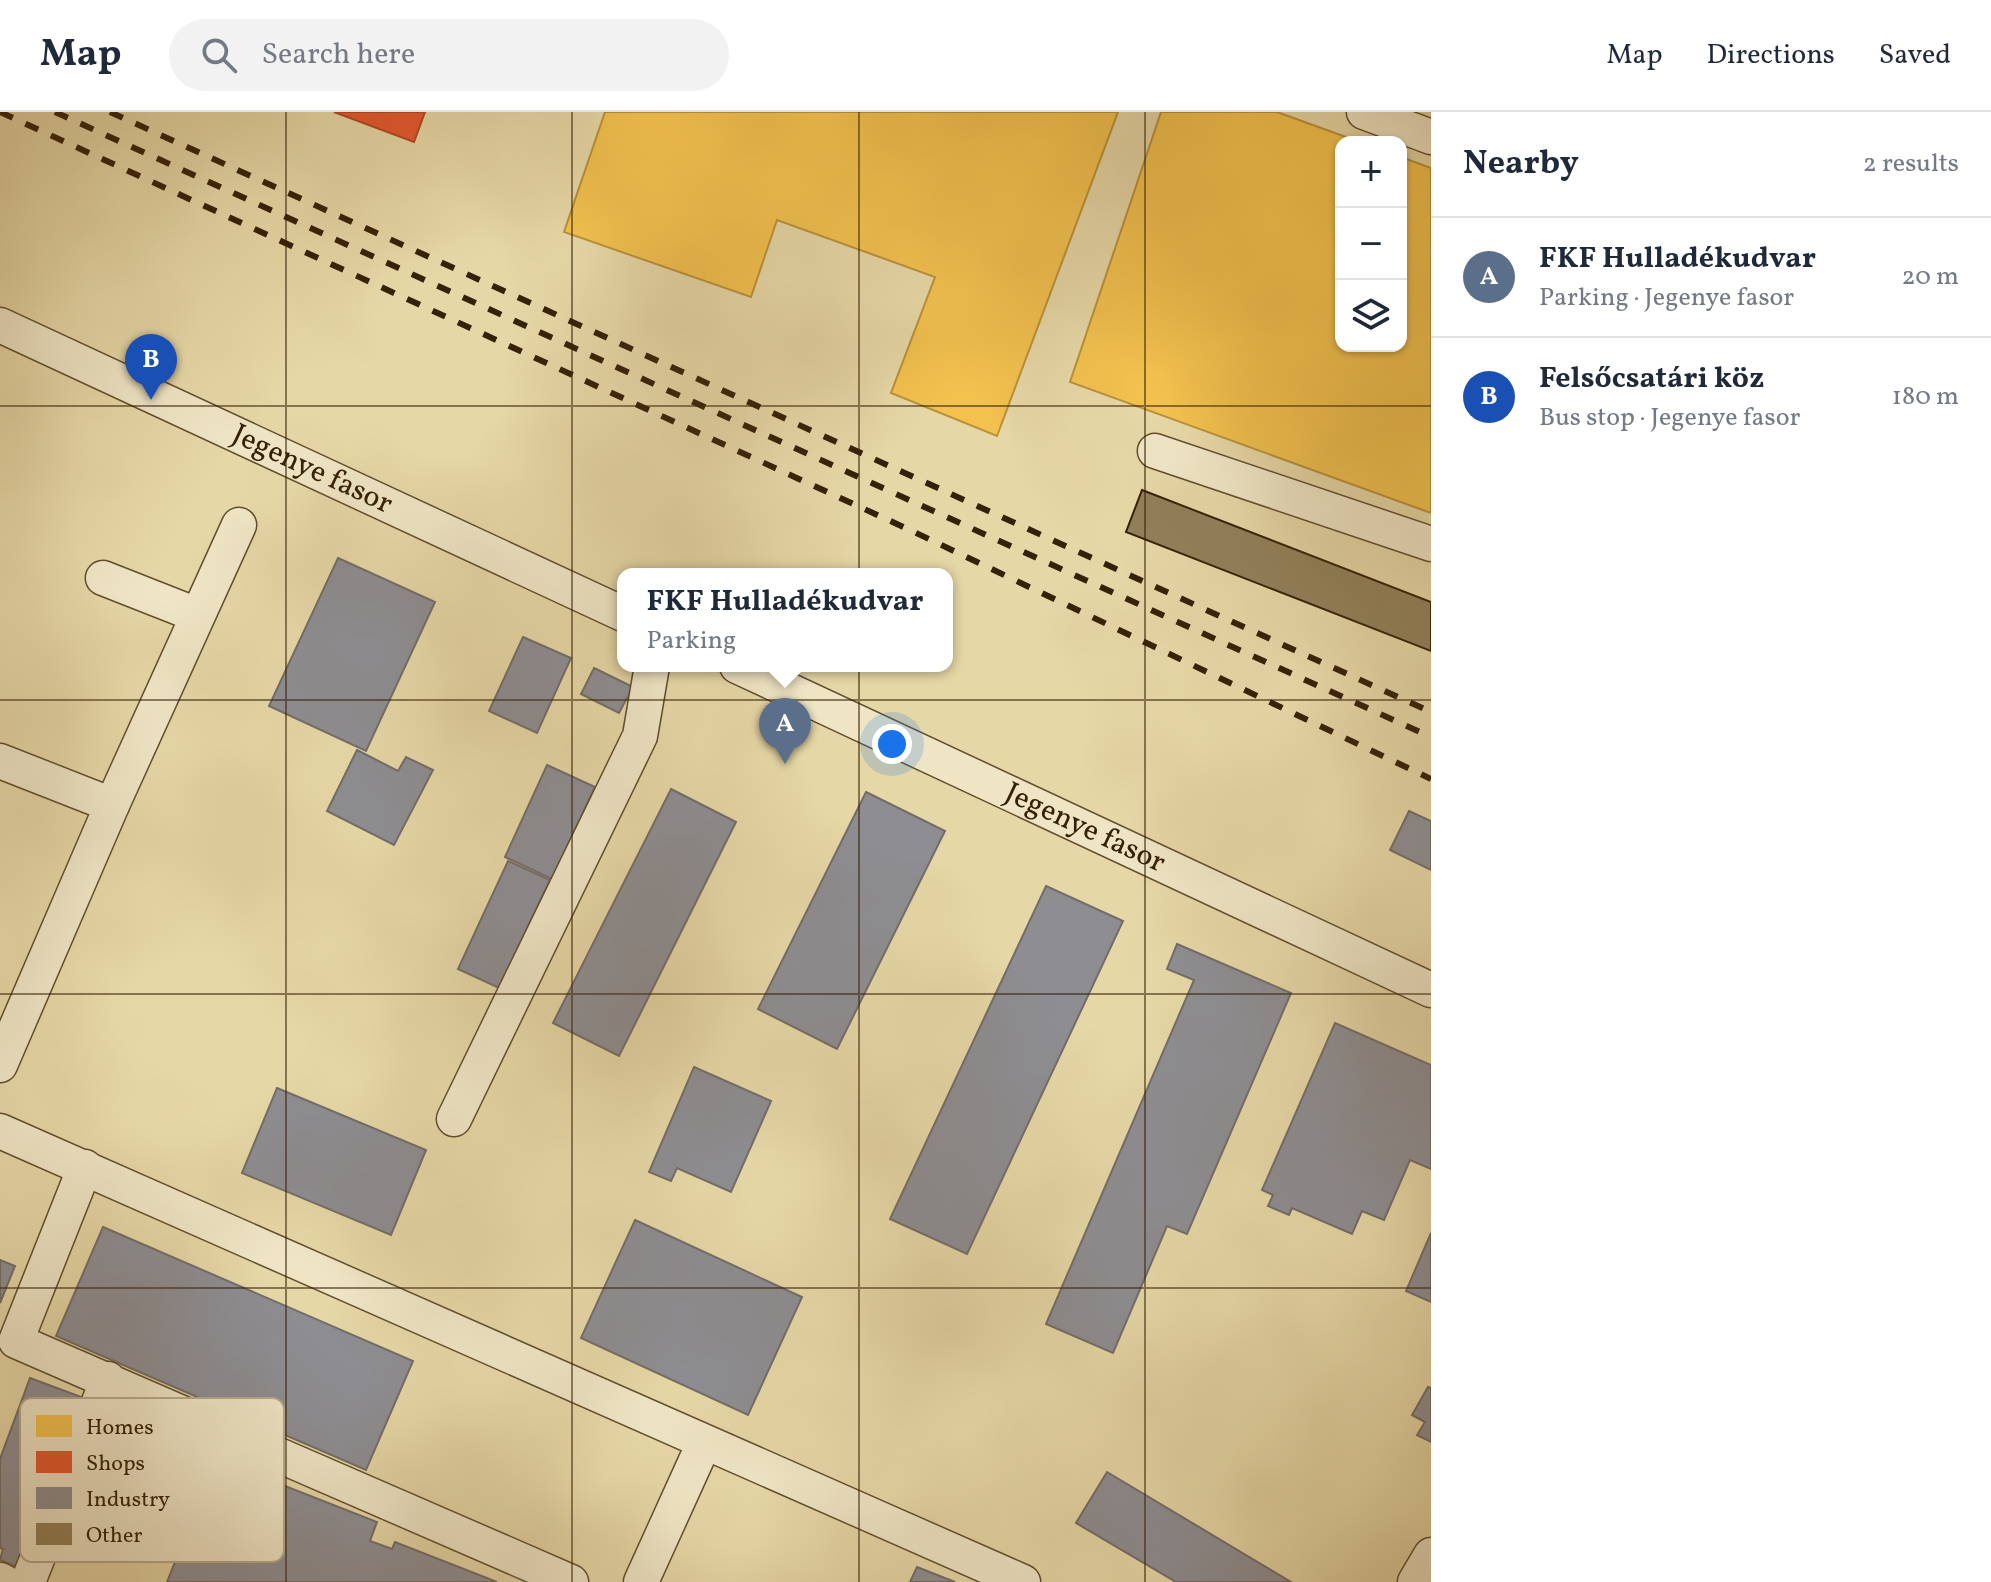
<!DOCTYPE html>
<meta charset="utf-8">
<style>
body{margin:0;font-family:Vollkorn,serif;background:#f2f2f3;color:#1f2937}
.controls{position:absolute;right:24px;top:24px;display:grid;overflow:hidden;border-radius:16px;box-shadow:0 2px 6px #0004}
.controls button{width:72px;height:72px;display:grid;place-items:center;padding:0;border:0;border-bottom:2px solid #e0e1e3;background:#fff;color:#1f2937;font:40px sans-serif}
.you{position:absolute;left:892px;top:632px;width:28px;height:28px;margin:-20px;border:6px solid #fff;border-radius:50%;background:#1a73e8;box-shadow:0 0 0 12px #1a73e833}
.badge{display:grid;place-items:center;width:52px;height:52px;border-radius:50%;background:#b45309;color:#fff;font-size:26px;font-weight:700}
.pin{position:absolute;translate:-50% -66px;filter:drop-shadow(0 2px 4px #0008)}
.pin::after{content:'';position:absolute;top:42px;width:28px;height:24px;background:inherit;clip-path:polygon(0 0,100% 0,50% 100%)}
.popup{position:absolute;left:617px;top:456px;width:336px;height:104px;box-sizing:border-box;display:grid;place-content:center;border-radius:16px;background:#fff;filter:drop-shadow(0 2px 6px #0005);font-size:26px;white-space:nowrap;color:#747a83}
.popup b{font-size:30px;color:#1f2937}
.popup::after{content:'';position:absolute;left:50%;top:100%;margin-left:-16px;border:16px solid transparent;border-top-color:#fff}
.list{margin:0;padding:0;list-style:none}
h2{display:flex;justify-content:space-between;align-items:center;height:104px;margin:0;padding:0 32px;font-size:34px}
h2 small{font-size:26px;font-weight:400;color:#747a83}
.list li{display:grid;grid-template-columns:52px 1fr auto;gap:24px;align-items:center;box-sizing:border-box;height:120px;padding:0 32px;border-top:2px solid #e0e1e3}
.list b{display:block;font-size:30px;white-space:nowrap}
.list p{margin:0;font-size:26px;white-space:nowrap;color:#747a83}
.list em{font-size:26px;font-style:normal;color:#747a83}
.icon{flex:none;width:44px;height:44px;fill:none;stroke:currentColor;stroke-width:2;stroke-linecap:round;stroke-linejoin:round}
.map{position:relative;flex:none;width:1431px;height:1470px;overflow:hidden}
header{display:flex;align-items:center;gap:48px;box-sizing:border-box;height:112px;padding:0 40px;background:#fff;border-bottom:2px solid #e0e1e3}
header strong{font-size:38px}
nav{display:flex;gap:44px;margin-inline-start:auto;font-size:28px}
.search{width:560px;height:72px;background:#f2f2f3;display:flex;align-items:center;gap:20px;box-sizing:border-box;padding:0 28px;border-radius:44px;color:#747a83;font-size:30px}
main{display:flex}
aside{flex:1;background:#fff}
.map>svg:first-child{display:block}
.homes{fill:#f2c14e;stroke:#b99138;stroke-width:2}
.shops{fill:#e4572e;stroke:#b04722;stroke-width:2}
.industry{fill:#8d8d92;stroke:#736d68;stroke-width:2}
.building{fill:#918059;stroke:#352105;stroke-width:2}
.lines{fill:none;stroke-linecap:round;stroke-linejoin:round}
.minor-casing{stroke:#614e2d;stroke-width:37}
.minor{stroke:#efe5c5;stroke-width:34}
.rail{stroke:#352105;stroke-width:6;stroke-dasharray:14 14;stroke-linecap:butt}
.grid{fill:none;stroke:#352105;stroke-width:2;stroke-opacity:0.55}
.labels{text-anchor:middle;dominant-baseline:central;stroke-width:8;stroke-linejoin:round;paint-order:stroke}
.street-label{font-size:30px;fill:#352105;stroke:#efe5c5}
.key{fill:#efe5c5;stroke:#b7aa8b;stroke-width:2}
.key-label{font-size:22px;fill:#352105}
</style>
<header>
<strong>Map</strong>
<div class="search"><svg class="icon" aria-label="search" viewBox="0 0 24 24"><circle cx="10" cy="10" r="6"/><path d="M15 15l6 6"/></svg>Search here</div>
<nav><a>Map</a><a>Directions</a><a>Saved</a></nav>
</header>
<main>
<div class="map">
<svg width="1431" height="1470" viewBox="0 0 1431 1470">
<rect width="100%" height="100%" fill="#e6d7a6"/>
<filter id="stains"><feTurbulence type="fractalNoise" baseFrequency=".0025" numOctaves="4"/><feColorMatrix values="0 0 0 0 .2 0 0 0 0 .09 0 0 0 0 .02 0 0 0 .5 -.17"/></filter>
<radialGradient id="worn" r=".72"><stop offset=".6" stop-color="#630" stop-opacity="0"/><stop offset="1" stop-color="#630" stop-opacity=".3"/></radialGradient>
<g class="homes">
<path d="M605 0H1118L997 324 891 281 935 165 777 108 751 185 564 120Z"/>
<path d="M1161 0H1277L1360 30H1341V234H1401V45L1431 56V401L1070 270Z"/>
</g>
<path class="shops" d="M334 0H425L414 30Z"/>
<g class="industry">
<path d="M338 446 435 490 366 639 269 594Z"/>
<path d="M523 525 571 546 537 621 489 599Z"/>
<path d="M594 556 633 575 619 601 581 582Z"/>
<path d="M357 638 398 659 406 645 433 658 394 733 327 699Z"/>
<path d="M547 653 595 675 552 767 505 745Z"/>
<path d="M671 677 736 710 619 944 553 911Z"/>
<path d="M866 680 945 719 837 937 758 897Z"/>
<path d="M1409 699 1431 709V758L1390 738Z"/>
<path d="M508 749 550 768 499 876 458 857Z"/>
<path d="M1046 774 1123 809 967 1142 890 1107Z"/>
<path d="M1177 832 1291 881 1187 1122 1167 1114 1113 1241 1046 1212 1194 868 1167 857Z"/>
<path d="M1335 911 1431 953V1057L1410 1048 1384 1108 1362 1099 1352 1122 1292 1096 1289 1103 1268 1094 1273 1083 1262 1078Z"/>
<path d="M694 955 771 989 731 1080 677 1056 671 1069 649 1060Z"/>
<path d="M277 976 426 1038 391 1123 242 1061Z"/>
<path d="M635 1108 802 1185 748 1303 581 1226Z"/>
<path d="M103 1115 413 1249 366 1358 56 1224Z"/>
<path d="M1431 1121V1190L1406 1179Z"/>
<path d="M0 1148 15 1154 0 1191Z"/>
<path d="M30 1266 92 1289 23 1457 0 1448 3 1437 0 1436V1347Z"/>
<path d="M1428 1275 1431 1276V1330L1417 1323 1425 1310 1412 1303Z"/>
<path d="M216 1347 377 1410 370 1429 392 1437 395 1430 497 1470H167Z"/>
<path d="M1107 1360 1291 1470H1176L1076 1411Z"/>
<path d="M917 1455 955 1470H910Z"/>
</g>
<path class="building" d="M1142 378 1431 490V539L1126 420Z"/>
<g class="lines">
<g class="minor-casing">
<g id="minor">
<path d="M1364 0 1431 25"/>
<path id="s1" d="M0 213 623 502"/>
<path d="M1155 339 1431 432"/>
<path d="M103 466 197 503"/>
<path id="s2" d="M737 554 1431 878"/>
<path d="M0 649 112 693"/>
<path d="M0 953 112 693 239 413"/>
<path d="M454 1007 640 624 652 554"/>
<path d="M0 1019 1023 1470"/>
<path d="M85 1055 16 1229 571 1470"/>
<path d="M0 1468 4 1470"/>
<path d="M28 1470 108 1267"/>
<path d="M641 1470 704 1331"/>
<path d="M1415 1470 1431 1443"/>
</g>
</g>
<use href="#minor" class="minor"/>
<g class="rail">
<path d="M0 0 910 418 1431 667"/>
<path d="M55 0 1431 625"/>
<path d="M110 0 1431 600"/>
</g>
</g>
<path class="grid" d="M286 0V1470M572 0V1470M859 0V1470M1145 0V1470M0 294H1431M0 588H1431M0 882H1431M0 1176H1431"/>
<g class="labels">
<g class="street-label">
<text stroke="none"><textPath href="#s1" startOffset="344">Jegenye fasor</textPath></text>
<text stroke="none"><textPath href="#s2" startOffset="384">Jegenye fasor</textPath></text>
</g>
</g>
<rect x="20" y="1286" width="264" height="164" rx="12" class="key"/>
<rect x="36" y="1303" width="36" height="22" fill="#f2c14e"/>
<rect x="36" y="1339" width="36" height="22" fill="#e4572e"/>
<rect x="36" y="1375" width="36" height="22" fill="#8d8d92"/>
<rect x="36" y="1411" width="36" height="22" fill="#918059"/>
<g class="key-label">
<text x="86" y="1322">Homes</text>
<text x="86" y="1358">Shops</text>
<text x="86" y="1394">Industry</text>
<text x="86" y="1430">Other</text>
</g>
<rect width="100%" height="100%" filter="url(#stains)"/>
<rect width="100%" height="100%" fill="url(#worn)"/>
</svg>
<div class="controls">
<button>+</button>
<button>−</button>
<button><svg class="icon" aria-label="layers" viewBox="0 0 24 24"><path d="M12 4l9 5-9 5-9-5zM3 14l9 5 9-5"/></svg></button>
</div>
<div class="you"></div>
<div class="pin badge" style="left:785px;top:652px;background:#5c6f8a">A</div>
<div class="popup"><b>FKF Hulladékudvar</b>Parking</div>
<div class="pin badge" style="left:151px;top:288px;background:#1a4fb4">B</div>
</div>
<aside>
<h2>Nearby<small>2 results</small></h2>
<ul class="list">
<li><span class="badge" style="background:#5c6f8a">A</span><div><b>FKF Hulladékudvar</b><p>Parking · Jegenye fasor</p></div><em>20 m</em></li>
<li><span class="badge" style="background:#1a4fb4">B</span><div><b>Felsőcsatári köz</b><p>Bus stop · Jegenye fasor</p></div><em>180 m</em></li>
</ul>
</aside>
</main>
